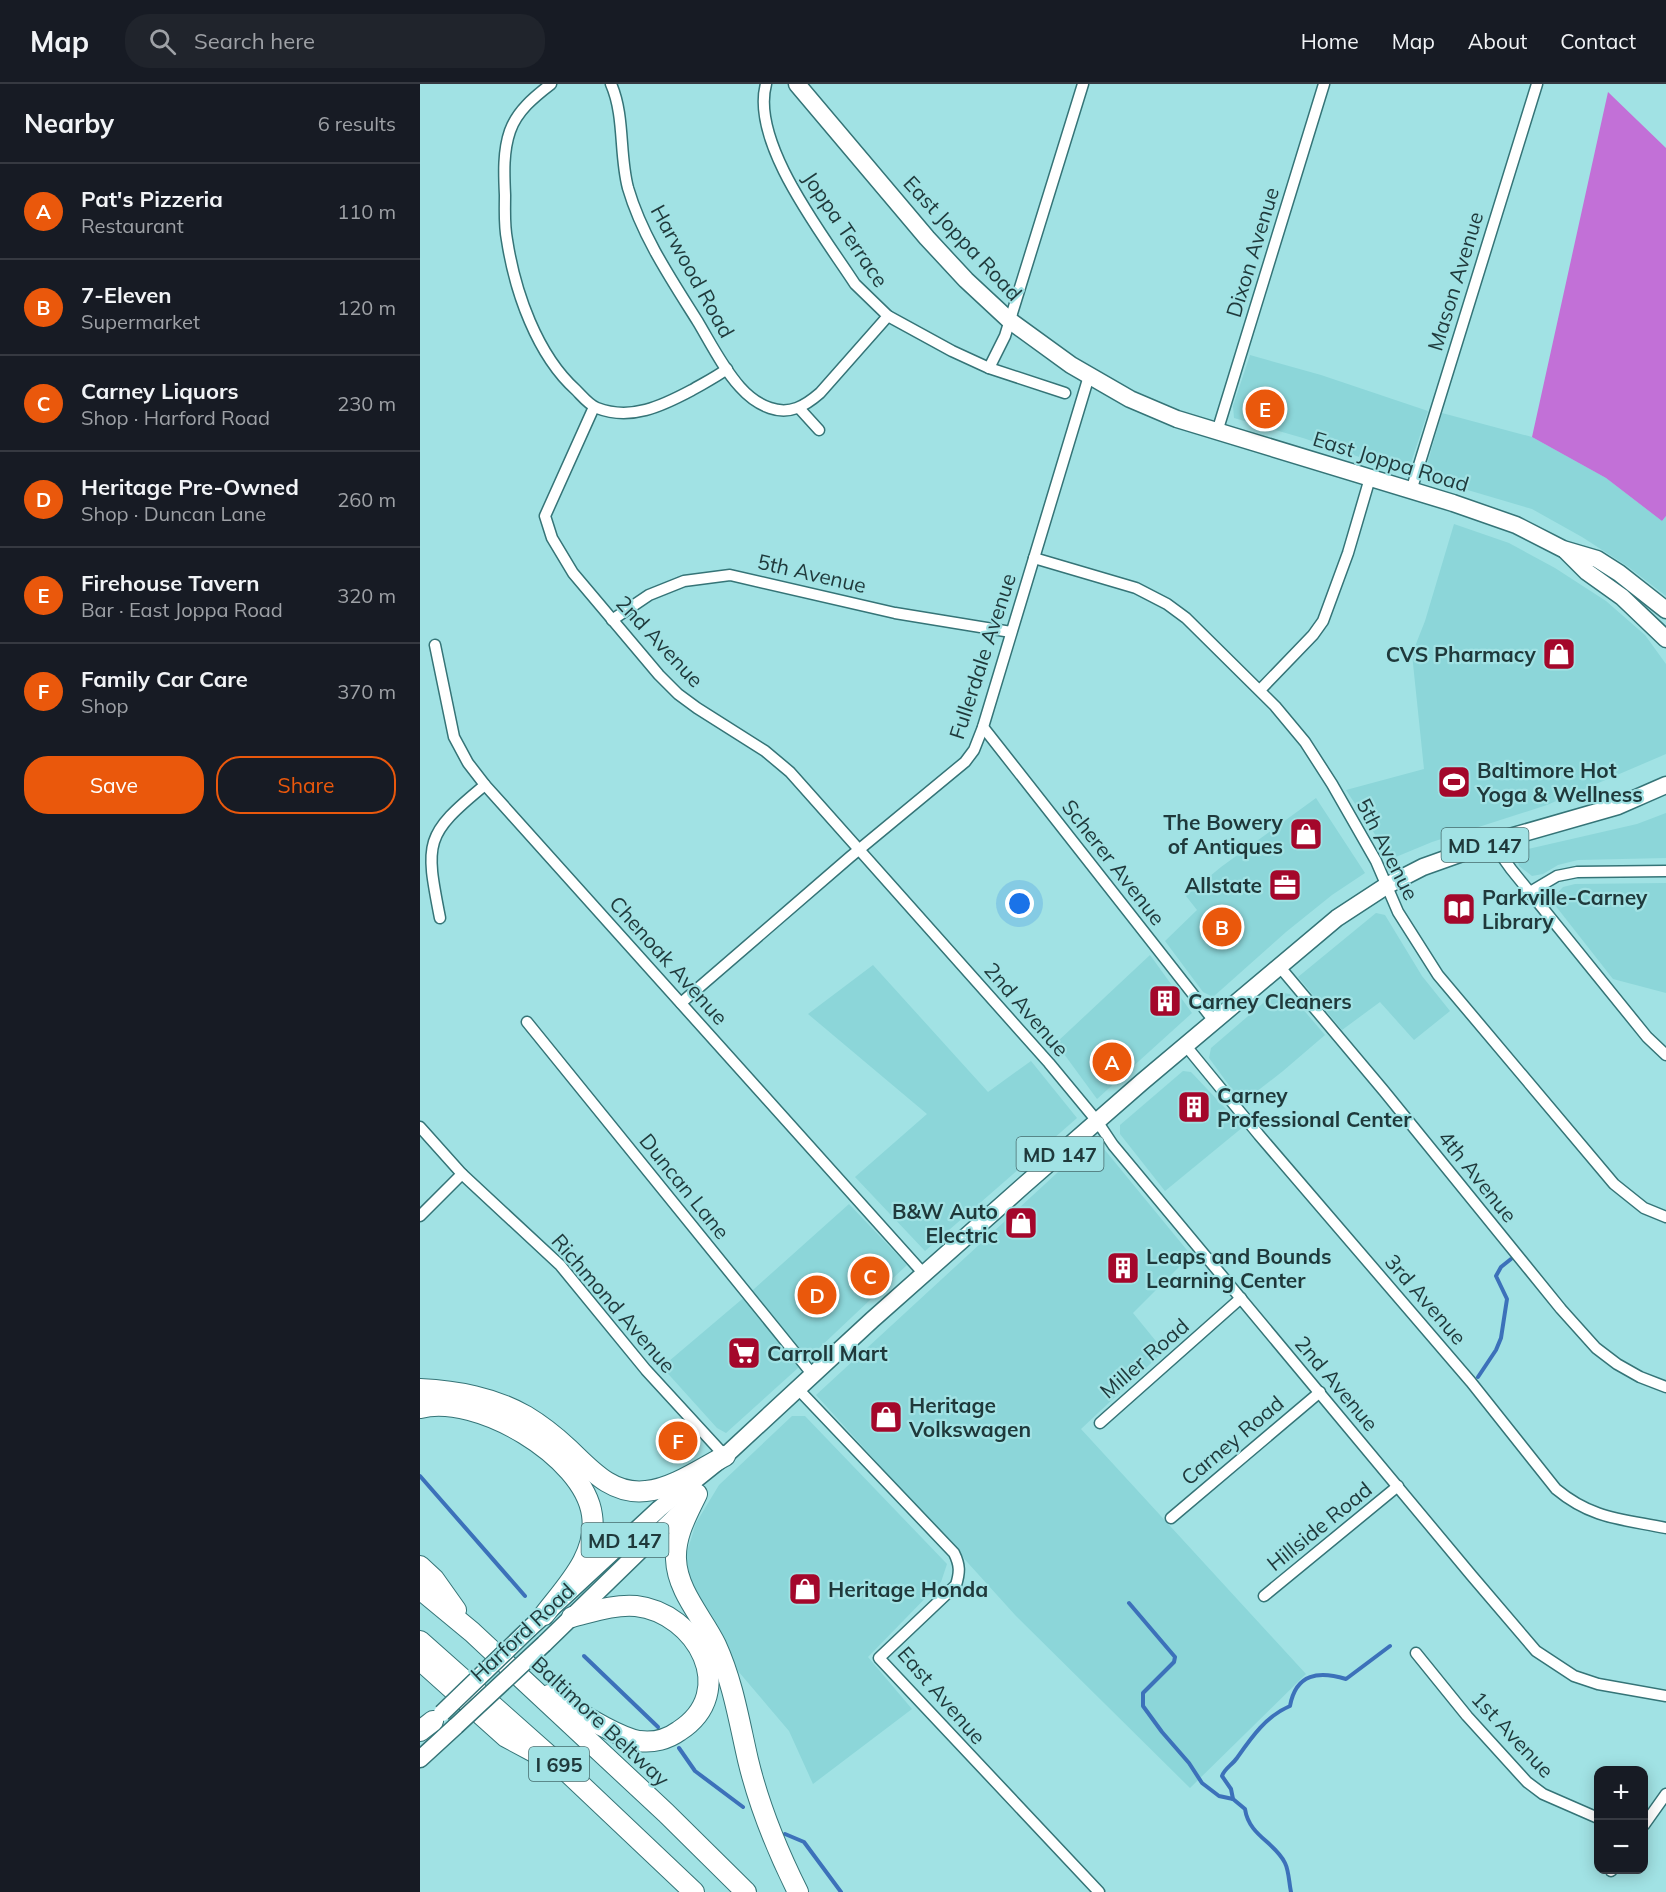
<!DOCTYPE html>
<meta charset="utf-8">
<style>
body{margin:0;font-family:Mulish,sans-serif;background:#20242c;color:#f1f3f6}
.controls{position:absolute;right:18px;bottom:18px;display:grid;overflow:hidden;border-radius:12px;box-shadow:0 3px 15px #0003}
.controls button{width:54px;height:54px;display:grid;place-items:center;padding:0;border:0;border-bottom:2px solid #363941;background:#171b24;color:#f1f3f6;font:30px sans-serif}
.you{position:absolute;left:600px;top:820px;width:21px;height:21px;margin:-15px;border:4px solid #fff;border-radius:50%;background:#1a73e8;box-shadow:0 0 0 9px #1a73e833}
.badge{display:grid;place-items:center;width:39px;height:39px;border-radius:50%;background:#ea580c;color:#fff;font-size:20px;font-weight:700}
.pin{position:absolute;translate:-50% -50%;border:3px solid #fff;box-shadow:0 2px 6px #0006}
.list{margin:0;padding:0;list-style:none}
h2{display:flex;justify-content:space-between;align-items:center;height:78px;margin:0;padding:0 24px;font-size:26px}
h2 small{font-size:20px;font-weight:400;color:#9ea1a6}
.list li{display:grid;grid-template-columns:39px 1fr auto;gap:18px;align-items:center;box-sizing:border-box;height:96px;padding:0 24px;border-top:2px solid #363941}
.list b{display:block;font-size:22px;white-space:nowrap}
.list p{margin:0;font-size:20px;white-space:nowrap;color:#9ea1a6}
.list em{font-size:20px;font-style:normal;color:#9ea1a6}
.actions{display:flex;gap:12px;padding:18px 24px}
.actions a{flex:1;padding:14px 0;border:2px solid #ea580c;border-radius:24px;text-align:center;font-size:21px;color:#ea580c}
.actions .main{background:#ea580c;color:#fff}
.icon{flex:none;width:33px;height:33px;fill:none;stroke:currentColor;stroke-width:2;stroke-linecap:round;stroke-linejoin:round}
.map{position:relative;flex:none;width:1246px;height:1808px;overflow:hidden}
header{display:flex;align-items:center;gap:36px;box-sizing:border-box;height:84px;padding:0 30px;background:#171b24;border-bottom:2px solid #363941}
header strong{font-size:28px}
nav{display:flex;gap:33px;margin-inline-start:auto;font-size:21px}
.search{width:420px;height:54px;background:#20242c;display:flex;align-items:center;gap:15px;box-sizing:border-box;padding:0 21px;border-radius:24px;color:#9ea1a6;font-size:22px}
main{display:flex}
aside{flex:1;background:#171b24}
.map>svg:first-child{display:block}
.built{fill:#8cd6d9}
.forest{fill:#c270d7}
.lines{fill:none;stroke-linecap:round;stroke-linejoin:round}
.stream{stroke:#3c71ba;stroke-width:4}
.minor-casing{stroke:#357477;stroke-width:13}
.primary-casing{stroke:#357477;stroke-width:19}
.motorway-casing{stroke:#357477;stroke-width:22}
.minor{stroke:#fff;stroke-width:10}
.primary{stroke:#fff;stroke-width:16}
.motorway{stroke:#fff;stroke-width:20}
.primary-bridge-casing{stroke:#357477;stroke-width:19;stroke-linecap:butt}
.primary-bridge{stroke:#fff;stroke-width:16}
.labels{text-anchor:middle;dominant-baseline:central;stroke-width:4.5;stroke-linejoin:round;paint-order:stroke}
.shield{fill:#a1e2e4;stroke:#466c6e;stroke-width:1.5}
.shield-label{font-size:20px;font-weight:bold;fill:#1f393b}
.street-label{font-size:21px;fill:#1f393b;stroke:#a1e2e4}
.poi-label{font-size:21px;font-weight:bold;fill:#1f393b;stroke:#a1e2e4;text-anchor:start}
</style>
<header>
<strong>Map</strong>
<div class="search"><svg class="icon" aria-label="search" viewBox="0 0 24 24"><circle cx="10" cy="10" r="6"/><path d="M15 15l6 6"/></svg>Search here</div>
<nav><a>Home</a><a>Map</a><a>About</a><a>Contact</a></nav>
</header>
<main>
<aside>
<h2>Nearby<small>6 results</small></h2>
<ul class="list">
<li><span class="badge">A</span><div><b>Pat's Pizzeria</b><p>Restaurant</p></div><em>110 m</em></li>
<li><span class="badge">B</span><div><b>7-Eleven</b><p>Supermarket</p></div><em>120 m</em></li>
<li><span class="badge">C</span><div><b>Carney Liquors</b><p>Shop · Harford Road</p></div><em>230 m</em></li>
<li><span class="badge">D</span><div><b>Heritage Pre-Owned</b><p>Shop · Duncan Lane</p></div><em>260 m</em></li>
<li><span class="badge">E</span><div><b>Firehouse Tavern</b><p>Bar · East Joppa Road</p></div><em>320 m</em></li>
<li><span class="badge">F</span><div><b>Family Car Care</b><p>Shop</p></div><em>370 m</em></li>
</ul>
<div class="actions"><a class="main">Save</a><a>Share</a></div>
</aside>
<div class="map">
<svg width="1246" height="1808" viewBox="0 0 1246 1808">
<rect width="100%" height="100%" fill="#a1e2e4"/>
<g class="built">
<path d="M830 271 901 291 1008 327 990 382 969 383 883 354 814 334 813 322Z"/>
<path d="M1022 329 1112 353 1186 394 1242 437 1246 432V512L1207 482 1162 453 1112 425 1007 394 1006 384Z"/>
<path d="M1034 440 1089 459 1135 484 1186 517 1225 551 1246 580V670L1127 721 1012 758 971 775 926 706 1004 685 992 570 1005 537Z"/>
<path d="M896 714 945 789 912 811 866 848 793 913 783 908 745 857 777 826 766 812 801 783Z"/>
<path d="M1246 729V774L1158 776 1138 781 1123 790 1112 792 1099 782 1097 774 1108 765 1217 740Z"/>
<path d="M1246 799V909L1193 895 1131 816 1143 803 1155 800Z"/>
<path d="M956 829 965 831 1002 892 1030 927 994 956 960 918 922 946 878 893Z"/>
<path d="M730 871 772 929 677 1015 636 959Z"/>
<path d="M453 881 568 1008 611 977 657 1034 505 1167 435 1093 507 1030 388 930Z"/>
<path d="M856 908 870 910 905 951 863 987 822 1019 789 974 791 964Z"/>
<path d="M763 987 771 988 823 1043 745 1107 700 1050V1041Z"/>
<path d="M675 1054 771 1171 713 1229 744 1267 661 1345 886 1590 770 1704 596 1532 396 1311Z"/>
<path d="M429 1120 487 1181 378 1284 306 1349 297 1344 242 1283 334 1205Z"/>
<path d="M372 1332H385L527 1480 521 1498 448 1573 492 1625 393 1700 369 1647 318 1587 295 1543 283 1523 269 1491 266 1471 276 1439 299 1401Z"/>
</g>
<path class="forest" d="M1188 8 1246 64V432L1242 437 1186 394 1112 353Z"/>
<g class="lines">
<g class="stream">
<path d="M1058 1293 1076 1266 1081 1254 1087 1215 1076 1192 1081 1183 1091 1175"/>
<path d="M0 1392 105 1512"/>
<path d="M709 1519 755 1573 754 1578 723 1609V1622L742 1648 769 1679 782 1699 799 1712 813 1715 825 1725C829 1752 855 1758 865 1779 869 1787 869 1799 871 1808"/>
<path d="M164 1572 238 1643"/>
<path d="M259 1664 275 1687 323 1723"/>
<path d="M813 1715 811 1705 802 1692C804 1685 812 1681 817 1674 831 1654 846 1632 870 1622 876 1589 899 1587 926 1595L970 1562"/>
<path d="M365 1750 384 1758 421 1808"/>
</g>
<g class="minor-casing">
<g id="minor">
<path d="M131 0C114 13 97 27 90 47 83 67 84 90 85 111 85 126 84 141 87 156 95 208 117 271 156 306 162 312 169 321 177 324 211 337 242 322 272 306 284 299 296 293 307 285"/>
<path d="M191 0C205 32 199 70 208 104 222 152 251 195 278 238 291 260 303 284 320 303 328 312 338 320 350 324 370 331 385 322 400 309L468 232"/>
<path d="M346 0C330 59 404 152 435 200L468 232 532 267 569 284 645 309"/>
<path d="M569 284 585 252 663 0"/>
<path d="M174 323 125 432 132 454 153 489 239 591 258 610 277 624 345 667 370 688 629 979 677 1037 693 1061 1052 1492 1116 1567 1154 1592 1178 1600 1246 1612"/>
<path d="M379 324 399 346"/>
<path d="M797 348 904 0"/>
<path d="M991 407 1117 0"/>
<path d="M614 474 716 504 747 520 766 534 855 622 885 658 912 700 956 777 978 828 1018 891 1194 1100 1224 1124 1246 1133"/>
<path d="M192 536 229 511 264 497 310 491 475 529 591 548"/>
<path d="M15 561 34 653 48 679 65 701 504 1190"/>
<path d="M840 606 893 551 903 537 928 469 950 394"/>
<path d="M563 643 794 937"/>
<path d="M1076 757 1081 771 1091 785 1227 953 1246 971"/>
<path d="M1110 808 1137 792 1157 788 1246 787"/>
<path d="M20 834C5 758 4 751 65 701"/>
<path d="M859 882 964 1007 1141 1225 1176 1264 1197 1280 1220 1293 1246 1303"/>
<path d="M261 919 430 773 545 678 554 666 563 643 669 292"/>
<path d="M107 938 393 1291"/>
<path d="M766 962 839 1051 1051 1298 1136 1405C1172 1435 1202 1435 1246 1444"/>
<path d="M0 1043 42 1090 140 1181 226 1286 305 1372"/>
<path d="M0 1132 42 1090"/>
<path d="M378 1305 534 1469C540 1481 540 1488 536 1501L459 1574 679 1808"/>
<path d="M680 1339 821 1214"/>
<path d="M751 1434 900 1308"/>
<path d="M844 1512 978 1402"/>
<path d="M996 1569 1047 1632 1107 1698 1123 1710 1178 1734"/>
<path d="M1224 1741 1246 1710"/>
<path d="M1191 1787 1192 1786"/>
</g>
</g>
<g class="primary-casing">
<g id="primary">
<path d="M377 0 507 154 546 196 589 236 651 281 710 315 757 335 1033 419 1096 441 1143 465 1177 475 1199 489 1246 526"/>
<path d="M1146 467 1167 488 1202 513 1246 555"/>
<path d="M109 1545 239 1425 305 1372 452 1236 603 1102 722 998 917 834 966 802 1003 783 1076 757 1198 722 1246 701"/>
<path d="M124 1560 272 1416"/>
<path d="M0 1675 36 1642"/>
</g>
</g>
<g class="motorway-casing">
<g id="motorway">
<path d="M0 1305C37 1307 73 1313 106 1332 121 1341 136 1353 149 1365 171 1386 192 1411 226 1407 252 1405 282 1384 305 1372"/>
<path d="M0 1324C56 1309 164 1372 172 1431 178 1471 146 1502 124 1531"/>
<path d="M277 1410C267 1431 255 1451 256 1475 257 1507 283 1534 296 1561 313 1598 319 1637 328 1676 339 1722 357 1766 378 1808"/>
<path d="M0 1482 14 1495 36 1526"/>
<path d="M0 1505 52 1548 246 1729 326 1808"/>
<path d="M0 1557 143 1684 274 1808"/>
<path d="M0 1576 86 1653 114 1668"/>
<path d="M129 1611C152 1624 196 1653 219 1657 233 1659 248 1655 259 1647 320 1608 277 1529 216 1522 195 1520 172 1528 152 1533"/>
<path d="M0 1647 13 1637"/>
</g>
</g>
<use href="#minor" class="minor"/>
<use href="#primary" class="primary"/>
<use href="#motorway" class="motorway"/>
<g class="primary-bridge-casing">
<g id="primary-bridge">
<path d="M22 1629 109 1545"/>
<path d="M36 1642 124 1560"/>
</g>
</g>
<use href="#primary-bridge" class="primary-bridge"/>
</g>
<defs>
<g id="shop-square" transform="scale(1.725)"><rect x="-9" y="-9" width="18" height="18" rx="4" fill="#a4072b" stroke="#a1e2e4"/><path d="M-5-2.5h2.3a2.7 3.5 0 0 1 5.4 0H5L5.5 6h-11ZM-1.5-2.5h3a1.5 2.3 0 0 0-3 0Z" fill="#fff"/></g>
<g id="stadium-square" transform="scale(1.725)"><rect x="-9" y="-9" width="18" height="18" rx="4" fill="#a4072b" stroke="#a1e2e4"/><path d="M0-5a6.5 5 0 1 0 0 10a6.5 5 0 1 0 0-10ZM-3.5-1.8h7v3.6h-7Z" fill="#fff"/></g>
<g id="office-square" transform="scale(1.725)"><rect x="-9" y="-9" width="18" height="18" rx="4" fill="#a4072b" stroke="#a1e2e4"/><path d="M-6-3h4V-5.5h4V-3h4V5H-6ZM-1-4.5V-3h2v-1.5ZM-6 0V1H6V0Z" fill="#fff"/></g>
<g id="library-square" transform="scale(1.725)"><rect x="-9" y="-9" width="18" height="18" rx="4" fill="#a4072b" stroke="#a1e2e4"/><path d="M-6-4Q-3-5.5-.7-3.5V5Q-3 3-6 4ZM6-4Q3-5.5 .7-3.5V5Q3 3 6 4Z" fill="#fff"/></g>
<g id="building-square" transform="scale(1.725)"><rect x="-9" y="-9" width="18" height="18" rx="4" fill="#a4072b" stroke="#a1e2e4"/><path d="M-4-6H4V6H1V3H-1V6H-4ZM-2.5-4.3h1.7v1.8h-1.7ZM.8-4.3h1.7v1.8H.8ZM-2.5-1h1.7V.8h-1.7ZM.8-1h1.7V.8H.8Z" fill="#fff"/></g>
<g id="supermarket-square" transform="scale(1.725)"><rect x="-9" y="-9" width="18" height="18" rx="4" fill="#a4072b" stroke="#a1e2e4"/><path d="M-6-5.5h2.5l.6 2H6L4.5 2H-2.5L-4.4-4H-6ZM-1.5 3.2a1.3 1.3 0 1 0 .1 0ZM3 3.2a1.3 1.3 0 1 0 .1 0Z" fill="#fff"/></g>
</defs>
<g fill-rule="evenodd">
<use href="#shop-square" x="1139" y="570"/>
<use href="#stadium-square" x="1034" y="698"/>
<use href="#shop-square" x="886" y="750"/>
<use href="#office-square" x="865" y="801"/>
<use href="#library-square" x="1039" y="825"/>
<use href="#building-square" x="745" y="917"/>
<use href="#building-square" x="774" y="1023"/>
<use href="#shop-square" x="601" y="1139"/>
<use href="#building-square" x="703" y="1184"/>
<use href="#supermarket-square" x="324" y="1269"/>
<use href="#shop-square" x="466" y="1333"/>
<use href="#shop-square" x="385" y="1505"/>
</g>
<g class="labels">
<g class="shield">
<rect x="1021.5" y="744" width="87" height="34" rx="4.5"/>
<rect x="596.5" y="1053" width="87" height="34" rx="4.5"/>
<rect x="161.5" y="1439" width="87" height="34" rx="4.5"/>
<rect x="109" y="1663" width="60" height="34" rx="4.5"/>
</g>
<g class="shield-label">
<text x="1065" y="761">MD 147</text>
<text x="640" y="1070">MD 147</text>
<text x="205" y="1456">MD 147</text>
<text x="139" y="1680">I 695</text>
</g>
<g class="street-label">
<text transform="translate(426 145) rotate(56)">Joppa Terrace</text>
<text transform="translate(543 154) rotate(47)">East Joppa Road</text>
<text transform="translate(832 168) rotate(-73)">Dixon Avenue</text>
<text transform="translate(273 187) rotate(61)">Harwood Road</text>
<text transform="translate(1035 197) rotate(-73)">Mason Avenue</text>
<text transform="translate(971 377) rotate(17)">East Joppa Road</text>
<text transform="translate(392 489) rotate(13)">5th Avenue</text>
<text transform="translate(240 557) rotate(47)">2nd Avenue</text>
<text transform="translate(562 572) rotate(-72)">Fullerdale Avenue</text>
<text transform="translate(968 765) rotate(63)">5th Avenue</text>
<text transform="translate(694 778) rotate(52)">Scherer Avenue</text>
<text transform="translate(249 876) rotate(48)">Chenoak Avenue</text>
<text transform="translate(607 925) rotate(49)">2nd Avenue</text>
<text transform="translate(1058 1092) rotate(51)">4th Avenue</text>
<text transform="translate(265 1102) rotate(51)">Duncan Lane</text>
<text transform="translate(1006 1215) rotate(49)">3rd Avenue</text>
<text transform="translate(194 1219) rotate(49)">Richmond Avenue</text>
<text transform="translate(724 1274) rotate(-41)">Miller Road</text>
<text transform="translate(917 1299) rotate(50)">2nd Avenue</text>
<text transform="translate(812 1356) rotate(-40)">Carney Road</text>
<text transform="translate(899 1442) rotate(-39)">Hillside Road</text>
<text transform="translate(102 1548) rotate(-43)">Harford Road</text>
<text transform="translate(522 1611) rotate(49)">East Avenue</text>
<text transform="translate(181 1637) rotate(43)">Baltimore Beltway</text>
<text transform="translate(1093 1650) rotate(47)">1st Avenue</text>
</g>
<g class="poi-label">
<text x="1116" y="570" text-anchor="end">CVS Pharmacy</text>
<text x="1057" y="686">Baltimore Hot<tspan x="1057" dy="24">Yoga &amp; Wellness</tspan></text>
<text x="863" y="738" text-anchor="end">The Bowery<tspan x="863" dy="24">of Antiques</tspan></text>
<text x="842" y="801" text-anchor="end">Allstate</text>
<text x="1062" y="813">Parkville-Carney<tspan x="1062" dy="24">Library</tspan></text>
<text x="768" y="917">Carney Cleaners</text>
<text x="797" y="1011">Carney<tspan x="797" dy="24">Professional Center</tspan></text>
<text x="578" y="1127" text-anchor="end">B&amp;W Auto<tspan x="578" dy="24">Electric</tspan></text>
<text x="726" y="1172">Leaps and Bounds<tspan x="726" dy="24">Learning Center</tspan></text>
<text x="347" y="1269">Carroll Mart</text>
<text x="489" y="1321">Heritage<tspan x="489" dy="24">Volkswagen</tspan></text>
<text x="408" y="1505">Heritage Honda</text>
</g>
</g>
</svg>
<div class="controls">
<button>+</button>
<button>−</button>
</div>
<div class="you"></div>
<div class="pin badge" style="left:692px;top:978px">A</div>
<div class="pin badge" style="left:802px;top:843px">B</div>
<div class="pin badge" style="left:450px;top:1192px">C</div>
<div class="pin badge" style="left:397px;top:1211px">D</div>
<div class="pin badge" style="left:845px;top:325px">E</div>
<div class="pin badge" style="left:258px;top:1357px">F</div>
</div>
</main>
